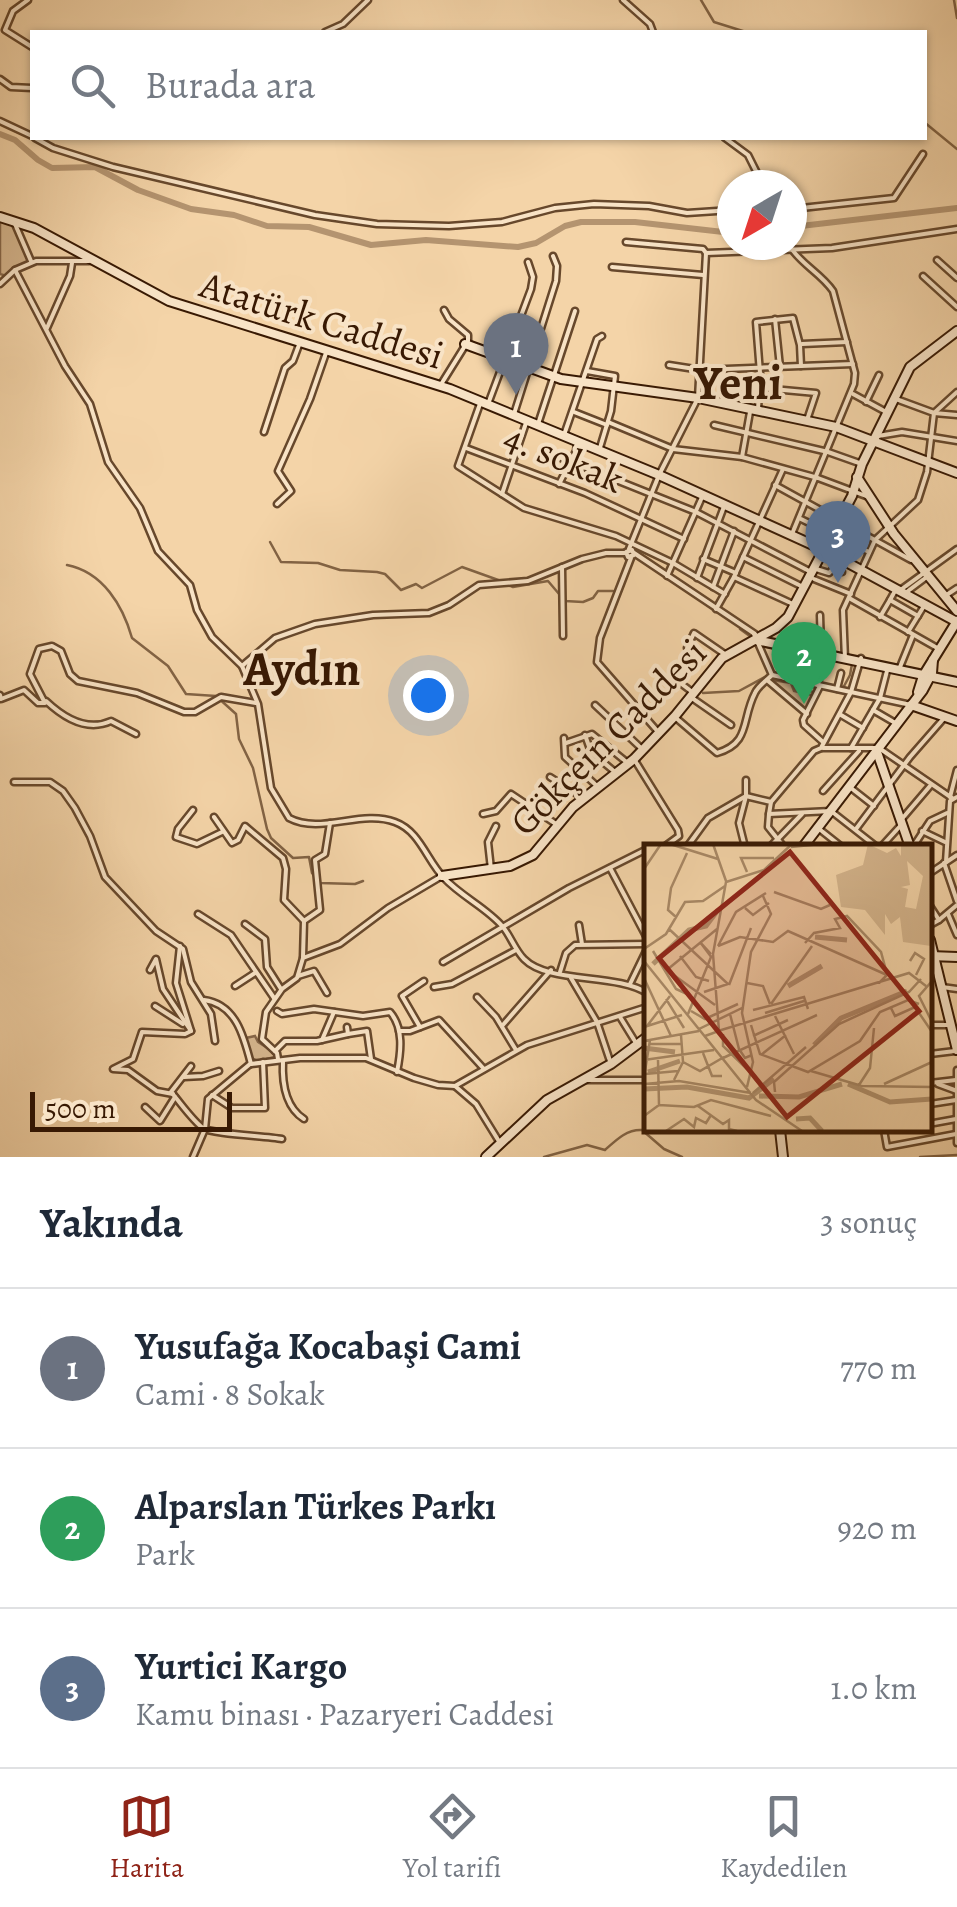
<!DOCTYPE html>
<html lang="tr">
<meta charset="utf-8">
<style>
body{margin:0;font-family:Alegreya,serif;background:#f6f6f7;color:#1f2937}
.compass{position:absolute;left:717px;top:170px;width:90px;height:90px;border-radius:50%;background:#fff;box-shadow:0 2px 8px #0004;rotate:219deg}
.scale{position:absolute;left:30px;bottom:25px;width:202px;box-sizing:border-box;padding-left:10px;border:5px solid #381903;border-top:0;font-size:28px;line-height:35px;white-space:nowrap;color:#381903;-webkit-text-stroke:8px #f8e3c6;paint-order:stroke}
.you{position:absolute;left:428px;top:695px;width:35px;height:35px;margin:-25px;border:8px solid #fff;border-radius:50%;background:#1a73e8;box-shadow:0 0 0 15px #1a73e833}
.badge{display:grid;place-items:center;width:65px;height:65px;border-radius:50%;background:#8f2418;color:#fff;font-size:32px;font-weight:700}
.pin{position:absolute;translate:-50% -82px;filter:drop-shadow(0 2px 5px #0008)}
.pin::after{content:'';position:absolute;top:52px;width:35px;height:30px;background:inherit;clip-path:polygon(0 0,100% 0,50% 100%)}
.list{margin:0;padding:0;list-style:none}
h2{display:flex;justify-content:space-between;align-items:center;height:130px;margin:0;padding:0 40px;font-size:42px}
h2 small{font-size:32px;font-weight:400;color:#747a83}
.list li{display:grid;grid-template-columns:65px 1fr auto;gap:30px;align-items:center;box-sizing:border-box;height:160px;padding:0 40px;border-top:2px solid #e0e1e3}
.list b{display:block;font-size:38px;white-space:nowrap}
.list p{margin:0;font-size:32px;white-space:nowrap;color:#747a83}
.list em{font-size:32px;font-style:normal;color:#747a83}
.icon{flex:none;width:55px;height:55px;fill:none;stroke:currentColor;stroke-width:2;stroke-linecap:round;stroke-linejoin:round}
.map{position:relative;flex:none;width:957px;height:1157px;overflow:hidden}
.search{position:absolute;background:#fff;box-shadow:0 2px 8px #0004;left:30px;right:30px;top:30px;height:110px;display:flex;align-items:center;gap:25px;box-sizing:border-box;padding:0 35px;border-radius:0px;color:#747a83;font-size:38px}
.sheet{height:610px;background:#fff}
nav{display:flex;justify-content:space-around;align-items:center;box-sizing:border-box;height:140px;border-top:2px solid #e0e1e3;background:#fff;font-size:28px;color:#747a83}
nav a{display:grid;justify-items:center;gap:5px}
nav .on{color:#8f2418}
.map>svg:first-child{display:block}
.green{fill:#d4b48c;stroke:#866648;stroke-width:2.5}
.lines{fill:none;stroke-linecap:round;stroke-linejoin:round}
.stream{stroke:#826344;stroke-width:2.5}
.river{stroke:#b49470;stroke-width:6}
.street-casing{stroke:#67482c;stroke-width:9}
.secondary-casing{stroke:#381903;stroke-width:12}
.street{stroke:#f8e3c6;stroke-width:4}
.secondary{stroke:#f8e3c6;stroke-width:8}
.labels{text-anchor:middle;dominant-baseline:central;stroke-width:8;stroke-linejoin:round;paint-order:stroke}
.street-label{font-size:38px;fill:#381903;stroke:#f8e3c6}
.district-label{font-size:48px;font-weight:bold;fill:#381903;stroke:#f8e3c6}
.inset-river{fill:none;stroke:#b49470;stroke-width:5}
.inset-road{fill:none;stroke:#a98966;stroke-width:2.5}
.view{fill:#8f2418;fill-opacity:0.15;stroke:#8f2418;stroke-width:5}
.inset-edge{fill:none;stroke:#381903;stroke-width:5}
</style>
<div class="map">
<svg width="957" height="1157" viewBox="0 0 957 1157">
<rect width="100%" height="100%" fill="#f4d4a8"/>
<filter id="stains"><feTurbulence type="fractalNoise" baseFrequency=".002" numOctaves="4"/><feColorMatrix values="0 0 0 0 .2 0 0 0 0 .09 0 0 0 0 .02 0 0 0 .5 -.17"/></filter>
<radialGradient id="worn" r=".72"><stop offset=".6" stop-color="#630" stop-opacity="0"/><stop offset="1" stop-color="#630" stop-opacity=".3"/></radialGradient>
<g class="green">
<path d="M0 218 14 221 31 261 6 276 0 274Z"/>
<path d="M772 680 791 683 794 691 816 696 806 712 770 682Z"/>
<path d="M255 1036 258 1042 275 1053V1057L258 1061 251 1058 246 1038Z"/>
</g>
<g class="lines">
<g class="stream">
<path d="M701 0 714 22 746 32"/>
<path d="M954 0 957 18"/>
<path d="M924 122 957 149"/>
<path d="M270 542 281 562 318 563 340 570 377 572 385 574 401 590 416 584 422 588 462 567 501 581"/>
<path d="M67 565C103 572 123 606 132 638L168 666 186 694 216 696 236 714 239 739 253 768 267 829 271 838 293 858 309 857 312 873 320 883 355 884 363 881"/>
<path d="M508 585 513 587 548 581 565 601 583 602 593 598 598 591H613"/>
<path d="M740 629 751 637"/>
<path d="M762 646 838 661"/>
<path d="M843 688 850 675 852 664 846 662"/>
<path d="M703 693 739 691 765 677 792 682 795 690 816 692"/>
<path d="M544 1157 587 1145 605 1150C616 1140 627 1129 642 1130L664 1149 682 1157"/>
<path d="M920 1157 957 1155"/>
</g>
<g class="river">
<path d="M0 134 15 140 38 160 52 168 95 167 138 190 191 209 234 215 267 226 309 227 371 245 426 240 518 247 536 243 565 226 581 222H635L732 233"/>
<path d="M792 227 957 208"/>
</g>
<g class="street-casing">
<g id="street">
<path d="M28 0 13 11 5 30 32 47"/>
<path d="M623 0 650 24 653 32"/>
<path d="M325 32 343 24 368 0"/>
<path d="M0 79 11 87 32 88"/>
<path d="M0 121 32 136"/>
<path d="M35 138 53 148 113 167 315 215 377 224 449 226 502 222 555 208 594 204 649 206 687 213 732 210"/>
<path d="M725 138 748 155 763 185"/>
<path d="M792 209 894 198 923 154"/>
<path d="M15 224 31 261"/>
<path d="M626 242 703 249 706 253 832 248 957 229"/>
<path d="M789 245C800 264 821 273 833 291L855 373 854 384 792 534"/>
<path d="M937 260 957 278"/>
<path d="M89 261H36L15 270 65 366 90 404 108 462 140 508 158 551 190 585 197 610 212 637 242 666 258 704 271 788 289 818C321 835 361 809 395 822 420 831 427 861 444 878 462 897 487 908 503 927 511 937 515 950 524 959 548 984 617 973 647 993"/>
<path d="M612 267 703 275"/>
<path d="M923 276 957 307"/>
<path d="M0 284 15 270"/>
<path d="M775 319 780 367"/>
<path d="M47 328 70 276 72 263"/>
<path d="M802 344 847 342"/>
<path d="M669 365 701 370 853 364"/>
<path d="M587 371 615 376 611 411 599 451"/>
<path d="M440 386 468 341V335L449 319 444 310"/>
<path d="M761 388 816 393 807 420"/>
<path d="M853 394 888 413"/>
<path d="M481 401 458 466 524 508 616 536 673 563 725 594"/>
<path d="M866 402 879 375"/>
<path d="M488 404 531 289 533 277 528 262"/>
<path d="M758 410 760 373 756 322 793 318 800 345 801 366"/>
<path d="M574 412 607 425"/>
<path d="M934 413 957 392"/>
<path d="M934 413 957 415"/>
<path d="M514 414 556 281 557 266 553 256"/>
<path d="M608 422 673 449 742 457 818 478 866 496"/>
<path d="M538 424 575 311"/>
<path d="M714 425 828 452 862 464"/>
<path d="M264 432 285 368 293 361 299 345"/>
<path d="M564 435 597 339 602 336"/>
<path d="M878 436 902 432 957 441"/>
<path d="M466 448 585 493 684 539"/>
<path d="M546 452 696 512 811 572"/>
<path d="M742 457 750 412"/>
<path d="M559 484 576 451 577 443"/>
<path d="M775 485 911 560"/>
<path d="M502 494 526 423"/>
<path d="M277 504 291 491 278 471 310 399 326 353"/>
<path d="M801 519 869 552"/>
<path d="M629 549 659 475 698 398 706 253"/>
<path d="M632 550 634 555 628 557 626 552Z"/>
<path d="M634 553 755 634"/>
<path d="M743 557 801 586"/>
<path d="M631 558 600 638 597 662 659 733"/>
<path d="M703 559 736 573"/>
<path d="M562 567 563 636"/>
<path d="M813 568 829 573 832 570 842 572"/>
<path d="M667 576 703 495"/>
<path d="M734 577 793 604"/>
<path d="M697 578 725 504"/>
<path d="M814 579 851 594"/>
<path d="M713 587 734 531"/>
<path d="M896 589 890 600 918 616"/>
<path d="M899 591 957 549"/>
<path d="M904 594 928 576"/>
<path d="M945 596 957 588"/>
<path d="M849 598 939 649"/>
<path d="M716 609 734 577 783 469"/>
<path d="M820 615 821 649"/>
<path d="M880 617 890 600"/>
<path d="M908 632 924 606"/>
<path d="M687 648 694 633 726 655"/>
<path d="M845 659 843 610 875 540 918 500 927 472 934 413 896 399"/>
<path d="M242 666 275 638 315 624 373 615 429 613 449 605 479 585 528 581 582 559 606 553H626"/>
<path d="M900 667 913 635"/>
<path d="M772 675 911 705"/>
<path d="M671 676 691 691"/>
<path d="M784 678 788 647"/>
<path d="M767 680 807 714"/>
<path d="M818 685 823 655"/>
<path d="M820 686 803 720 804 725 823 742"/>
<path d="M837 689 841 673"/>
<path d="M0 695 1 699 24 690 38 703H45L30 674 39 649 52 646 61 651 70 674 78 681 137 693 184 712H195L221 697 256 703"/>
<path d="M692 698 731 725"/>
<path d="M46 701C64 718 87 732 111 721L136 734"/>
<path d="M595 705 642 749"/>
<path d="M873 710 897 724"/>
<path d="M841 715 863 728"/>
<path d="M676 718 717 753C751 743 741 720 755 693 758 686 766 681 772 675L754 634"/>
<path d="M585 735 591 752 615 772"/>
<path d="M564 738 565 757 597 786"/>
<path d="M566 743 592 734 629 764"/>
<path d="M823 748H879L952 798"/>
<path d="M851 748 880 698 888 667"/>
<path d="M634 759 678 830 679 836 664 847"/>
<path d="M550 777 583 798"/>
<path d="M14 782H50L63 791 75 808 90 836 105 877 156 931 183 949 191 982 211 1014 215 1041"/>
<path d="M851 788 874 806"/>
<path d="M823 791 859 751"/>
<path d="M950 797 957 770"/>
<path d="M771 802 814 751 821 748 851 692 861 658"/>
<path d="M193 810 178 829 176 837 197 844 222 832"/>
<path d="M483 814 496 811 511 794 556 824"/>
<path d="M769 814 768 827 784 847"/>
<path d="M214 817 232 843 238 840 245 826 283 858 286 869 284 900 304 921"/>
<path d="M901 820 930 786"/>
<path d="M818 828 842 847"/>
<path d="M856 829 910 757 945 717"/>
<path d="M922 831 945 842"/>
<path d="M687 847 708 818 746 796V780"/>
<path d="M745 847 739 823 746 796 771 802 769 814 831 811 877 847"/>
<path d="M770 847 802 814"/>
<path d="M881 847 902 824"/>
<path d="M913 847 930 821 947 813"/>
<path d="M946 862 950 801 957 797"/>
<path d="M944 863 957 901"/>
<path d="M610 868 647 938"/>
<path d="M491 869 488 842 496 826"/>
<path d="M930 873 957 855"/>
<path d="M930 906 939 920 930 925"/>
<path d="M198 914 231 935 274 998"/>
<path d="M948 914 957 935"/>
<path d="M939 920 957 905"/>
<path d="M245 924 265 939 267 967 281 989"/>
<path d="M579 925 582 944"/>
<path d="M303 957 304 921 320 910 315 860 325 854 330 823"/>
<path d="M443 962 569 888 647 849"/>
<path d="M150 970 156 959 163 989 191 1031"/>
<path d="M560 972 566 953 575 945 647 944"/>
<path d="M298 976 314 971 327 993"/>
<path d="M571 978 597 1022 611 1064"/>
<path d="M630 984 647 949"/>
<path d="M235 986 255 973"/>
<path d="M434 987 452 984 516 950"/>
<path d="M942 987 957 989"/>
<path d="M477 997 496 1017 516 1050"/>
<path d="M204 1000C236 1004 244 1037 251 1064"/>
<path d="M155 1006 183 1024"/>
<path d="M277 1011 282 1014 314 1009 363 1016 390 1012C404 1028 401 1052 397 1072"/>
<path d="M620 1017 636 1043"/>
<path d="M930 1025H950"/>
<path d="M502 1026 551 970"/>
<path d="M420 1027 402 996 424 981"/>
<path d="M399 1031H410L439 1020 484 1069"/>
<path d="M348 1034 367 1031 371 1059"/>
<path d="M322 1040 334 1012"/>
<path d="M275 1051 285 1041H317L348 1034 347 1027"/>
<path d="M930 1054 955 1051"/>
<path d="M278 1059 277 1053 262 1039 266 1012 282 989 297 978 303 958 340 944 388 908 442 876"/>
<path d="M283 1061C282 1082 285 1107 304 1119"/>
<path d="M251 1064 300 1058H366L414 1078 438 1085 455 1086 527 1045 647 1007"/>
<path d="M191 1066 171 1092C180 1102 192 1120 203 1128 211 1134 266 1136 282 1139"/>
<path d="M957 1070V1143"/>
<path d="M184 1077 203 1076 219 1071"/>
<path d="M587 1080H647"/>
<path d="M930 1083 956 1080"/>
<path d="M938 1084 957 1091"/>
<path d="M455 1086 476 1104 500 1143"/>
<path d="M173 1094 157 1091 128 1070 113 1069 133 1059 142 1032 185 1034 191 1031 176 983 180 946"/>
<path d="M212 1095 232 1108H265L263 1062"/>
<path d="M930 1104 956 1100"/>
<path d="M145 1107 160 1121 175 1097"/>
<path d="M934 1123 956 1119"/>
<path d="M884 1130 887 1147 956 1134"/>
<path d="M193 1157 205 1129 208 1099 250 1064"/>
</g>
</g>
<g class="secondary-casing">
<g id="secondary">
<path d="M0 217 34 228 169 301 450 389 659 475 824 550 957 622"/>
<path d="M465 344 561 379 698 398 836 427 957 473"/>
<path d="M857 477 894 534 957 611"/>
<path d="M756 640 957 682"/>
<path d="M918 692 923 676 957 621"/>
<path d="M911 705 957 721"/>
<path d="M877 752 910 847"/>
<path d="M803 847 923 690 932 673 933 660"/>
<path d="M442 876 510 866 533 855 573 807 634 759 675 716 722 658 776 628 788 617 852 496 862 464 910 367 957 331"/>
<path d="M930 940 957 1050"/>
<path d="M930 956 957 957"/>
<path d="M780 1130 783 1157"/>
<path d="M486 1157 547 1100 611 1064 647 1037"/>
</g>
</g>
<use href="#street" class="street"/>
<use href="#secondary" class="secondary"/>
</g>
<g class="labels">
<g class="street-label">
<text transform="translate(322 320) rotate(17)">Atatürk Caddesi</text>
<text transform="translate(564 458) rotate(22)">4. sokak</text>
<text transform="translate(608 737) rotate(-45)">Gökçein Caddesi</text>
</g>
<g class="district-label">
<text x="738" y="383">Yeni</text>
<text x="302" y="669">Aydın</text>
</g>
</g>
<g transform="translate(644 844)">
<rect width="288" height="288" fill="#f4d4a8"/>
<path d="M224 0 243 9 252 4 257 12V0H287V102L259 98 256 73 247 80 241 70V91L221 66 197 63 192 31 219 21ZM263 17 279 32 272 65 261 63 264 45 257 43 266 41Z" fill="#d4b48c" fill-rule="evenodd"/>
<path class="inset-river" d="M171 93 203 96M9 120 45 86 62 82 74 66M144 142 178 122M170 201 197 174 263 147M0 204 31 208M4 228 36 217M204 240 246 258 288 255M0 245 43 243 105 254 130 235M115 252 155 253 198 240M152 275 166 274 178 287"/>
<path class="inset-road" d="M26 0 74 15M69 0 82 37M147 3 177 0M0 25 17 0M103 28 97 14H130M130 48 177 65 186 61M101 64 109 71 125 59M32 73 24 66 27 44 43 9M25 85 84 140 60 148M161 99 170 89 196 84 191 75 203 72 237 108 243 130M74 102 96 93 129 98 144 87 243 131 235 139M74 102 92 68 122 49M0 105 22 90 41 58 59 57 81 42M9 107 32 145 43 150M67 110 56 98 68 114M36 112 52 133 65 137M0 117 112 256 158 287M266 117 271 109 280 115 272 131M24 125 73 85M27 129 71 161M0 134 27 192M288 137 275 152 288 178M103 139 119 142 126 160M85 141 107 84M22 155 40 184M127 160 168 102M247 164 251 172 271 163 288 188M109 166 160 153 164 165M47 167 61 175 94 160M121 169 160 157M44 170 67 113M86 170 95 205 101 214 108 211M131 172 150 210M107 181 116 210 164 228 216 197 236 168 264 156 275 160M3 182 26 152M0 183 38 171M55 185 100 163M74 187 265 129 282 142M79 190V202L103 225M61 192 75 187 69 110 82 38 120 26 148 0M109 192 144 176M0 197 55 187M6 200H37M59 209 68 232H78M117 211 142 191M79 214 173 171M0 216 70 206M14 216 15 261M39 218 56 227 80 213M167 227 218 242 288 243M1 230 34 227M0 233 6 196M30 236 39 218 37 191M0 240 35 237 107 249M240 240 288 218M215 241 226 224 230 184M103 243 109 218 98 169 107 108 127 70 119 52M131 248 130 238 195 180 265 148 277 135M109 249 162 203M54 262 79 280 85 276V285L93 287M0 272 15 261 50 263 67 256 127 272M22 287 40 275 50 283 52 274 62 279 67 271"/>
<path class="view" d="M146 8 275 167 143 273 15 114Z"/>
<rect width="288" height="288" class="inset-edge"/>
</g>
<rect width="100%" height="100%" filter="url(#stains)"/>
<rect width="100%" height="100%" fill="url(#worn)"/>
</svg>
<svg class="compass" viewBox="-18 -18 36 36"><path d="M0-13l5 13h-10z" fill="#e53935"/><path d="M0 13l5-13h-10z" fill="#747a83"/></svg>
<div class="scale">500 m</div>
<div class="you"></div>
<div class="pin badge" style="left:516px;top:395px;background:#6b7280">1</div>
<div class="pin badge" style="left:804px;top:704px;background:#2e9e5b">2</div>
<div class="pin badge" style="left:838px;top:583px;background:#5c6f8a">3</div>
<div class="search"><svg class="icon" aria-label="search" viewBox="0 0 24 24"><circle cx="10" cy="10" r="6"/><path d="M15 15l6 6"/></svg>Burada ara</div>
</div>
<section class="sheet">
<h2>Yakında<small>3 sonuç</small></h2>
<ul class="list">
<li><span class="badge" style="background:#6b7280">1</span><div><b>Yusufağa Kocabaşi Cami</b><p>Cami · 8 Sokak</p></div><em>770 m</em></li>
<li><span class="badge" style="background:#2e9e5b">2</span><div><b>Alparslan Türkes Parkı</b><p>Park</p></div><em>920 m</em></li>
<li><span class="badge" style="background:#5c6f8a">3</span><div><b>Yurtici Kargo</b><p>Kamu binası · Pazaryeri Caddesi</p></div><em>1.0 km</em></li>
</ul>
</section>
<nav>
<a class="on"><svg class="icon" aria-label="map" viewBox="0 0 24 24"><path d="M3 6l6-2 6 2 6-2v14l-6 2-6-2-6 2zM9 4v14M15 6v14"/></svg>Harita</a>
<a><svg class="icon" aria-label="directions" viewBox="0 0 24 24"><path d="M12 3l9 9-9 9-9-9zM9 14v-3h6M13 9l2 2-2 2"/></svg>Yol tarifi</a>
<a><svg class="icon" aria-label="saved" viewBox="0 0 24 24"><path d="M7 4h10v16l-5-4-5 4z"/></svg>Kaydedilen</a>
</nav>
